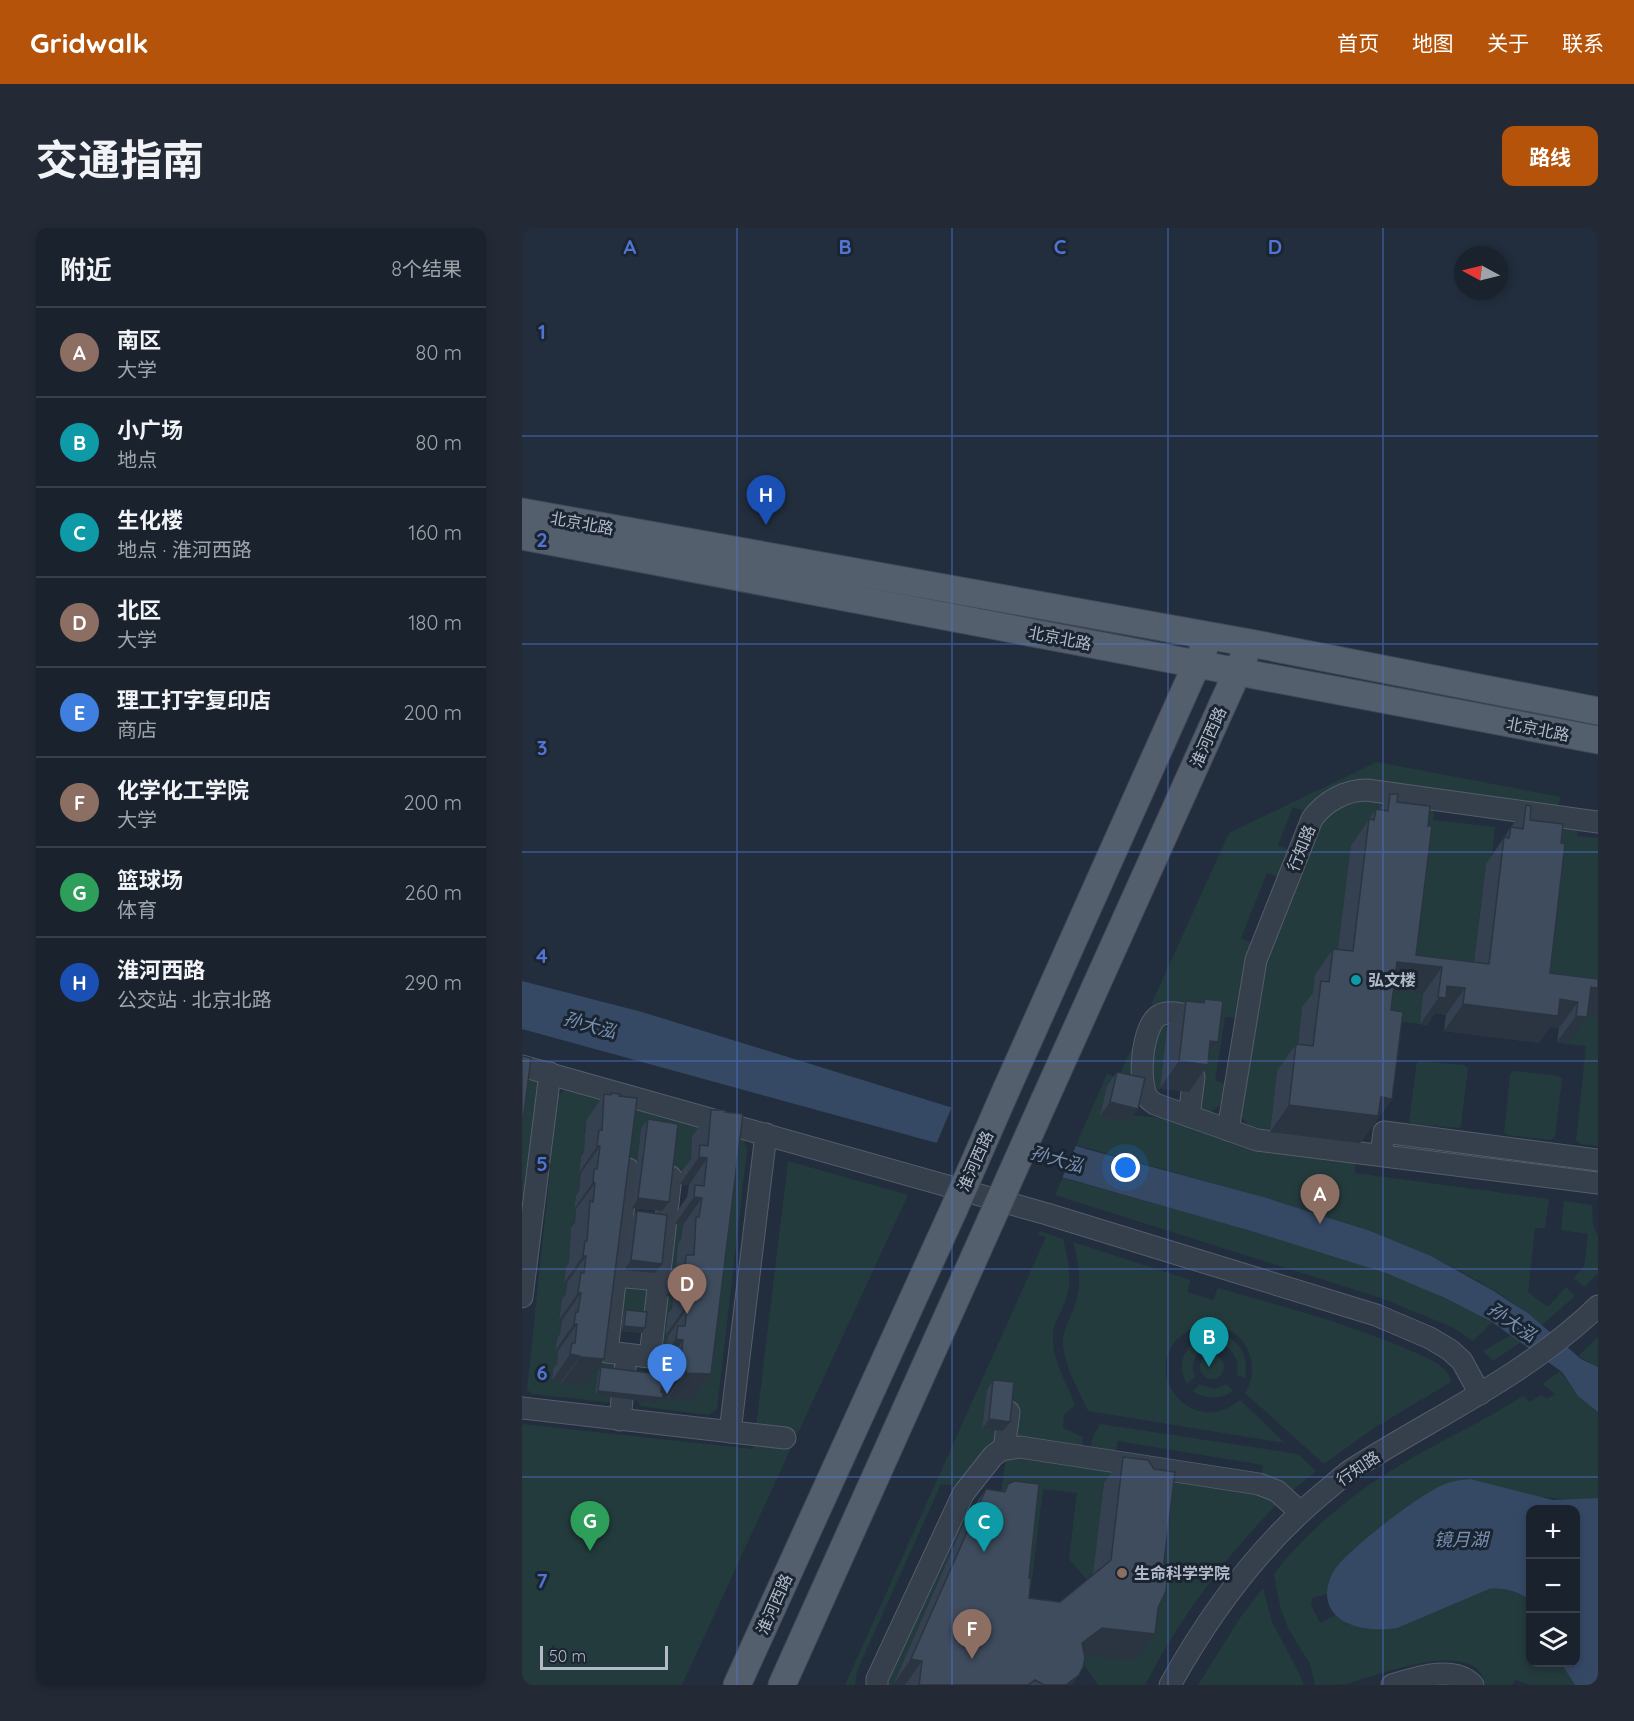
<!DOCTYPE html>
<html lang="zh">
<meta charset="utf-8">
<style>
body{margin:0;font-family:Quicksand,"Noto Sans SC",sans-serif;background:#232a36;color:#f1f3f6}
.controls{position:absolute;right:18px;bottom:18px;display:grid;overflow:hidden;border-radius:12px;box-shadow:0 3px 9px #0003}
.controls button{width:54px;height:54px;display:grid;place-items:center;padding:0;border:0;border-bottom:2px solid #383f4a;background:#1a222e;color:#f1f3f6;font:30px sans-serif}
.compass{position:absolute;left:932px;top:18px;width:54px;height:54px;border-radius:50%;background:#1a222e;box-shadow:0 3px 9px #0003;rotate:277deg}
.scale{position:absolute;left:18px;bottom:15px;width:128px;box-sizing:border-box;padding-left:6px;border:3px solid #b2bac9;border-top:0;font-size:16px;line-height:21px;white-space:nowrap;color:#b2bac9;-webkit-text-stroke:4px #1b2532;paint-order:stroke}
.you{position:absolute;left:604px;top:940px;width:21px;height:21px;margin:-15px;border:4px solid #fff;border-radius:50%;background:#1a73e8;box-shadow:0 0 0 9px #1a73e833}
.badge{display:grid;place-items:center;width:39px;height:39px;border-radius:50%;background:#b45309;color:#fff;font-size:20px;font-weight:700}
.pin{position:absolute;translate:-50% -50px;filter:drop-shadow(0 2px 3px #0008)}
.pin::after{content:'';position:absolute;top:32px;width:21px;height:18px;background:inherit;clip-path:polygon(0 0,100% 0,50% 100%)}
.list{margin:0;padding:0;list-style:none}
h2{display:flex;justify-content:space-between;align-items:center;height:78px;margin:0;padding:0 24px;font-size:26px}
h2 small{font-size:20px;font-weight:400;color:#9fa4aa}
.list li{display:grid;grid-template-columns:39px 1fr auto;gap:18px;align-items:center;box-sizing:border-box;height:90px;padding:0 24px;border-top:2px solid #383f4a}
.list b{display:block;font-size:22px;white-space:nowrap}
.list p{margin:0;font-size:20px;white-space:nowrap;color:#9fa4aa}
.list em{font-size:20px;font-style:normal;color:#9fa4aa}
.icon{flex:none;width:33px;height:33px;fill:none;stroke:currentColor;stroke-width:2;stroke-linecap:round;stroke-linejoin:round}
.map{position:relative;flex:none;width:1076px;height:1457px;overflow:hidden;border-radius:12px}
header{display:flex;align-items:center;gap:36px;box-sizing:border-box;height:84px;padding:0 30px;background:#b45309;color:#fff}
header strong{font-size:28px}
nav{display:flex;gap:33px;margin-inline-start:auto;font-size:21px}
.intro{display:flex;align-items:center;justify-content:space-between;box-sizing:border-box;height:144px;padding:0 36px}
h1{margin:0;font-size:42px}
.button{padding:15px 27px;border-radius:12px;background:#b45309;color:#fff;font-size:21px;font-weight:700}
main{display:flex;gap:36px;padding:0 36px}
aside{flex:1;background:#1a222e;border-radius:12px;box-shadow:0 3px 9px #0003}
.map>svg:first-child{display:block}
.green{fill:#243b3e}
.water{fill:#354965}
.pier{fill:#222e3d}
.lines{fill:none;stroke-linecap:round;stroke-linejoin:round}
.minor-casing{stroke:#545d6b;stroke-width:23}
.major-casing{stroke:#3f4956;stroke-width:29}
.minor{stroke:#36404d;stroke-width:21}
.major{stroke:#545f6d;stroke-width:27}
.major-bridge-casing{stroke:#3f4956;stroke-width:29;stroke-linecap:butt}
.major-bridge{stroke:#545f6d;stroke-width:27}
.wall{fill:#354150}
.shaded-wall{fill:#2b3541}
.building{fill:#3e4c5d;stroke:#2b3541;stroke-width:1.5}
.grid{fill:none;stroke:#5174d3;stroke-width:1.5;stroke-opacity:0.55}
.culture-dot{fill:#0f9aa8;stroke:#1b2532;stroke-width:2}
.education-dot{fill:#8d6e63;stroke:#1b2532;stroke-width:2}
.labels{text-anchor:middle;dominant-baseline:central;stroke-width:6;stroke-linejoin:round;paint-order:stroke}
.street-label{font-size:16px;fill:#b2bac9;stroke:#1b2532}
.poi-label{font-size:16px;font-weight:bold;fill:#b2bac9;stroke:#1b2532;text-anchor:start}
.water-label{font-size:18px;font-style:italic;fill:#7890b2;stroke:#1b2532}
.grid-label{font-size:20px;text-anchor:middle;font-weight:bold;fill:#5174d3;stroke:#1b2532;stroke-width:6;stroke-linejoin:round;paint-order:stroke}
</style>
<header>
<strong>Gridwalk</strong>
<nav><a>首页</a><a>地图</a><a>关于</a><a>联系</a></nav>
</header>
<div class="intro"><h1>交通指南</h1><a class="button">路线</a></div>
<main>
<aside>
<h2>附近<small>8个结果</small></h2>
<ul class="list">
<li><span class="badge" style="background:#8d6e63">A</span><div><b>南区</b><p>大学</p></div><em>80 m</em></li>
<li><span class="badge" style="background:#0f9aa8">B</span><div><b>小广场</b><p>地点</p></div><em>80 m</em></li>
<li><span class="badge" style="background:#0f9aa8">C</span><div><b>生化楼</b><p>地点 · 淮河西路</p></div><em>160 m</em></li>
<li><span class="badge" style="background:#8d6e63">D</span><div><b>北区</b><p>大学</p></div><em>180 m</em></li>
<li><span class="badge" style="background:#3f7fe0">E</span><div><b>理工打字复印店</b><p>商店</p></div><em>200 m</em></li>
<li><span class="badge" style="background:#8d6e63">F</span><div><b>化学化工学院</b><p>大学</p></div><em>200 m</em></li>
<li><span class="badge" style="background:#2e9e5b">G</span><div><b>篮球场</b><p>体育</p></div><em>260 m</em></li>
<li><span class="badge" style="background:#1a4fb4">H</span><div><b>淮河西路</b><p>公交站 · 北京北路</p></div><em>290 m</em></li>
</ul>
</aside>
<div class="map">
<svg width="1076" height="1457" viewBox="0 0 1076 1457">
<rect width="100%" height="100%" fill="#222e3d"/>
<g class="green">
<path d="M855 534 1039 569 1036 578 839 555 785 584 771 579 756 617 770 623 759 650 745 645 719 710 732 716 716 790 703 789 693 853 705 856 701 874 687 886 674 880 673 781 629 777 707 605Z"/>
<path d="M834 571 860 574 857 593 812 750 789 780H780L772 845 755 843 748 904 731 901 718 888 742 738 797 596 806 586Z"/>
<path d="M901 577 913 579 911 592 973 599 969 637H964L948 763 875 754Z"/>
<path d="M1056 596 1055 608 1076 610V780L1009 771 1037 597Z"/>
<path d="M856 760 901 766 898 796 872 793Z"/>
<path d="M1050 786 1076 789V918L1059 916 1054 912 1064 818 1046 816Z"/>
<path d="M646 792 638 860 637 863C618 849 631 818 635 799Z"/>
<path d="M619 800 608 887 660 892 834 930 833 945 1027 971 1023 1000H1013L1006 1064 1026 1079 1044 1059 1053 1068 1020 1097C951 1039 864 1008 779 981 704 958 629 938 554 917L585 846 596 850Z"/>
<path d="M895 833 942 837 946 841 939 898 937 900 890 896 887 893Z"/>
<path d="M993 843 1036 848 1040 851 1033 909 1029 912 985 907 982 904 988 846Z"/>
<path d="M0 851 15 854 17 857 0 998Z"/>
<path d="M43 862 222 912 225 922 195 1181 187 1187 118 1178 116 1173 137 1175 138 1169 154 1173 155 1171 170 1173 202 913 184 911V908L170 909 168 945 159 944V940L145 938 149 906 119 901 115 936 92 933 96 897 79 895V893L71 892 70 894H64L62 905 64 906 61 929H59L57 944 59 945 56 968H54L52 981H54L52 1000H49L47 1040H44L42 1054 45 1055 43 1071H40L37 1091 40 1092 38 1111H35L33 1122 36 1123 34 1142H31L30 1153 39 1154V1156L63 1157 67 1131 97 1133 101 1137 100 1146 76 1144 73 1167 96 1170 92 1175 10 1166 5 1161 36 867Z"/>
<path d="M266 933 386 967 276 1205 234 1199Z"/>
<path d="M540 950C648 980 757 1008 863 1045 900 1058 935 1076 970 1094L951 1113 930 1099 859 1070 533 967Z"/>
<path d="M1042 973 1070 977 1071 997 1076 1008V1045L1062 1059 1052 1050 1062 1038 1066 1006 1039 1002Z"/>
<path d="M153 996 161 997 158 1016H156L153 1054H146L144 1068 151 1069 149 1087H146L143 1107 146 1108 144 1125 135 1123 150 998Z"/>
<path d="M518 1003 541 1011C546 1031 551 1050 544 1071 541 1082 532 1093 531 1106 529 1130 545 1155 553 1177L542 1187 541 1200 561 1209 560 1220 496 1210 495 1208 486 1207 481 1203 478 1216 437 1258 419 1256 335 1443 333 1457H323L524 1009 516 1007Z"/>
<path d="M551 1014 668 1052 665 1064 691 1072 696 1060C756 1077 817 1093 875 1117 890 1124 911 1130 923 1142 927 1146 928 1150 929 1154L852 1200 802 1236 723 1165C739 1140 727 1106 697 1098 687 1096 675 1098 666 1103 612 1135 666 1215 718 1172L763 1215 566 1183C557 1162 541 1137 541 1113 542 1099 550 1087 554 1074 560 1053 557 1034 551 1014Z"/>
<path d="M98 1057 130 1058 126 1090 99 1087Z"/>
<path d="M693 1106 694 1118C677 1119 666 1133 673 1149L665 1156C651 1132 668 1109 693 1106Z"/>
<path d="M702 1107C720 1115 727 1131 723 1150L715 1147C717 1133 713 1123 700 1116Z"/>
<path d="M989 1107 999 1114 971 1133 961 1123Z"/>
<path d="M1076 1109V1139L1056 1128Z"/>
<circle cx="690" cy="1139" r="12"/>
<path d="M1038 1143 1056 1168 1076 1184V1270L1048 1272 1012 1268 853 1304 813 1341 805 1366 790 1370 789 1377 798 1395 813 1387 816 1390 838 1399 967 1361C980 1359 998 1364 1008 1372V1434L1039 1435 1053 1457H1009L993 1452 990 1457H963C957 1407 853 1448 825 1456 816 1457 803 1457 793 1457L788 1436 766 1400 758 1378 752 1346C789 1298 840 1258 892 1229 928 1208 966 1191 1001 1168L1008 1174 1019 1167 1025 1171 1033 1166 1020 1156Z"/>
<path d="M678 1156 692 1161 705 1156 711 1163C698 1172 684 1172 671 1163Z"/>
<path d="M0 1196 231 1221 233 1215 269 1220 160 1457H0Z"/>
<path d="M578 1196 776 1226 794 1243 770 1263 739 1249 741 1237 596 1213 593 1225 568 1220 571 1209Z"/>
<path d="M484 1227 738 1263 755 1276C702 1330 658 1390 623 1457H576L561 1436V1427L614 1433 582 1256 570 1358 547 1331 555 1265 521 1261 509 1359 491 1357 477 1280Z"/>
<path d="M438 1285 445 1288 371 1457H364Z"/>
<path d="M741 1360 750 1394 776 1443 782 1457H676L718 1390Z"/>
</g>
<g class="water">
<path d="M0 753 120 784 564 921 741 969 848 1003 909 1028 970 1062 1007 1086 1059 1131 1076 1139V1184L1056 1168 1040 1144 970 1094 923 1070 864 1045 726 1002 550 952 0 801Z"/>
<path d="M948 1251 1031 1272 1076 1270V1457H1053L1039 1435 1054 1434V1282H1008V1372C998 1364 980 1359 967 1361L875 1400C850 1404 807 1400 805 1367 805 1358 808 1349 813 1341 827 1321 898 1266 921 1257 930 1253 938 1252 948 1251Z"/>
</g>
<path class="pier" d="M431 876 555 915 539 953 413 919Z"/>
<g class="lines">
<g class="minor-casing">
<g id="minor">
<path d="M671 788C661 787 648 782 638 787 620 795 615 855 626 870 628 873 631 874 633 876L735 912 1076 955"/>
<path d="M0 838 525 986 854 1087 908 1110 928 1122 940 1133 958 1166"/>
<path d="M667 888 672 849"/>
<path d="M706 902 734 732 790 591C803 573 824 562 845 562L1076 594"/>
<path d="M859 926 862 904 1076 932"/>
<path d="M106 941 85 1124 128 1129 149 949"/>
<path d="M94 1048 137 1052"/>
<path d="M0 1069 28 845"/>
<path d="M0 1180 263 1210"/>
<path d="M98 1192 103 1141"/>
<path d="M208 1204 244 906"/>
<path d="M482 1221 487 1184"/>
<path d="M355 1457V1451L441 1266 471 1228 479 1222 498 1219 737 1256 755 1263 778 1284"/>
<path d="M648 1457C688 1385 737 1318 801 1265 810 1258 819 1249 829 1242 912 1189 1004 1148 1076 1078"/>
<path d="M870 1457C893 1450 932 1436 951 1457"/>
</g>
</g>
<g class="major-casing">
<g id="major">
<path d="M0 284 728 415 1076 483"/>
<path d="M0 308 1076 512"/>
<path d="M485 860 682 420"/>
<path d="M523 871 722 429"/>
<path d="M215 1457 432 981"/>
<path d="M260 1457 469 992"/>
</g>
</g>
<use href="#minor" class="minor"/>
<use href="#major" class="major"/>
<g class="major-bridge-casing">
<g id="major-bridge">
<path d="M432 981 485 860"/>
<path d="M469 992 523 871"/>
</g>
</g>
<use href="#major-bridge" class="major-bridge"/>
</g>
<g class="wall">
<path d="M868 566 875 574 906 598 894 727 952 734 964 636 1004 577 1008 592 1039 615 1028 745 1076 751V789L1065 788 1046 816 1035 814 1037 800 1028 799 1017 815 922 803 924 787 913 785 905 797 898 796 901 766 871 762 869 782 870 871 838 915 748 904 755 843 774 816H776L780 779 791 765 793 747 811 721H816L829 618 854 581H857Z"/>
<path d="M683 771 696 814 687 827 667 864 638 860 645 800 664 773 680 775Z"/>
<path d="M595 844 606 895 578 888 585 858Z"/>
<path d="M89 865 64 1157 39 1156V1154L30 1153 31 1141 35 1136 36 1123H33L35 1111 38 1106 40 1092H37L40 1071 44 1066 45 1055H42L44 1039 47 1035 49 1000 53 995 54 981H52L54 968 57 963 59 945H57L59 929 62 924 64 893 82 866 88 867Z"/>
<path d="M189 882V1146L170 1173 145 1172V1170H141L137 1175 73 1167 76 1144 79 1139 141 1146 142 1139 135 1138 137 1124 145 1113 146 1108H143L146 1086 150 1081 151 1069 144 1068 146 1053 154 1041 156 1016 159 1011 161 997 153 996 155 984 165 969 167 957 158 956 159 944 169 931 170 909Z"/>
<path d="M126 891 140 983 110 980 119 901Z"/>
<path d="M115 983 133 1045 102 1042 108 993Z"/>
<path d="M104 1082 120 1105 99 1103 101 1087Z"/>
<path d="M471 1152 488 1194 481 1203 460 1201 465 1162Z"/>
<path d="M601 1229 614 1433 563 1427 550 1457H371L445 1288 464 1261 481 1264 486 1256 507 1350V1370L538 1374 571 1346 582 1255Z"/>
</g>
<g class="shaded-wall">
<path d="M875 734 920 739 901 766 856 760Z"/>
<path d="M925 758 943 760 924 787 913 785 905 797 898 796Z"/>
<path d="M1069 759 1076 760V789L1054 786Z"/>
<path d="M1038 771 1056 774 1037 800 1028 799 1017 815 922 803 941 776Z"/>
<path d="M1054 788 1065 789 1046 816 1035 814Z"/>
<path d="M688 813 696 814 680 836 686 837 667 864 638 860 657 833Z"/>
<path d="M859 869 870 871 838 915 748 904 767 877Z"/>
<path d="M588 874 616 881 606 895 578 888Z"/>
<path d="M75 918H78L59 945H57Z"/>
<path d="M177 929 185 930 167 957 158 956Z"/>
<path d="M71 954 73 955 54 981H52Z"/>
<path d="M172 969 180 970 161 997 153 996Z"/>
<path d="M116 970 147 974 140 983 110 980Z"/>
<path d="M61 1028H64L45 1055H42Z"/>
<path d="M109 1032 140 1036 133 1045 102 1042Z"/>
<path d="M163 1041 170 1042 151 1069 144 1068Z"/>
<path d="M56 1065H59L40 1092H37Z"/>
<path d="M162 1081H165L146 1108H143Z"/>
<path d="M52 1096H55L36 1123H33Z"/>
<path d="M102 1098 123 1100 120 1105 99 1103Z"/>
<path d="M154 1111 161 1112 142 1139 135 1138Z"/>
<path d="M48 1126 58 1128 39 1154 30 1153Z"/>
<path d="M58 1129 82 1131 64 1157 39 1156Z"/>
<path d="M154 1142 164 1143 145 1170 135 1169Z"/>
<path d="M164 1145 189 1146 170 1173 145 1172Z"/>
<path d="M76 1163 141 1170 137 1175 73 1167Z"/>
<path d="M467 1191 488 1194 481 1203 460 1201Z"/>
<path d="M580 1400 633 1406 614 1433 561 1427 560 1415Z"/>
<path d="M389 1431 400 1433 383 1457H371Z"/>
<path d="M557 1447 550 1457H544Z"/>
</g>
<g class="building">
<path d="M868 566H876L875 574 908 578 906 598H910L894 727 967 736 982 609 987 610 989 599 1001 601 1004 577 1009 578 1008 592 1041 596 1039 615 1043 616 1028 745 1076 751V760L1069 759 1065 789 1054 788 1056 774 1038 771 1036 788 941 776 943 760 925 758 924 770 916 769 920 739 875 734 869 782 881 784 870 871 859 869 856 888 767 877 774 816 791 818 799 753 807 754 811 721 831 723 847 591 852 592 854 581 866 583Z"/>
<path d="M683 771 701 773 696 814 688 813 686 837 657 833 664 773 682 775Z"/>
<path d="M0 828 9 830 0 901Z"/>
<path d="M595 844 623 850 616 881 588 874Z"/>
<path d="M89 865 98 866 97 868 115 870 82 1131 58 1129V1128L48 1126 50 1115H53L55 1096H52L54 1084H56L59 1065H56L59 1044 62 1045 64 1028H61L63 1013H65L68 973 71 974 73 955 71 954 72 941H75L78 918H75L77 902H80L82 866 89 867Z"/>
<path d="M189 882H203V884L221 886 189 1146 164 1145V1143L154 1142 156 1130H159L161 1112 154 1111 156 1098H163L165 1081H162L165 1060H168L170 1042 163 1041 164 1027H172L174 989H177L180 970 172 969 173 957 182 958 185 930 177 929 178 917 186 918Z"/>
<path d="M126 891 156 896 147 974 116 970Z"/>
<path d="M115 983 145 987 140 1036 109 1032Z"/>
<path d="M104 1082 125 1084 123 1100 102 1098Z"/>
<path d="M79 1139 144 1147 140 1152 139 1164H141V1170L76 1163Z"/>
<path d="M471 1152 492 1154 488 1194 467 1191Z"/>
<path d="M601 1229 626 1232 632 1241 653 1244 642 1334 645 1351 644 1363 636 1380 633 1406 580 1400 560 1415 563 1430 561 1439 557 1447 544 1457H522L513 1452 506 1457H397L400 1433 389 1431 464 1261 483 1264 486 1256 492 1253 517 1256 507 1350H509L507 1370 538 1374 589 1332Z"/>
</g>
<path class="grid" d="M215 0V1457M430 0V1457M646 0V1457M861 0V1457M0 208H1076M0 416H1076M0 624H1076M0 833H1076M0 1041H1076M0 1249H1076"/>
<circle class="culture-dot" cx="834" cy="752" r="6"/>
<circle class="education-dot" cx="600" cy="1345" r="6"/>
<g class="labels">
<g class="street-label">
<text transform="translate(60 295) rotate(10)">北京北路</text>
<text transform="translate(538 410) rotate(11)">北京北路</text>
<text transform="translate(1016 501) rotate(11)">北京北路</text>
<text transform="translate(686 509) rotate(-66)">淮河西路</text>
<text transform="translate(779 620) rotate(-68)">行知路</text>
<text transform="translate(453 933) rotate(-66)">淮河西路</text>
<text transform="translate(836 1240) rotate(-34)">行知路</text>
<text transform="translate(252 1376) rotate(-66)">淮河西路</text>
</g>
<g class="poi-label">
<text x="846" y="752">弘文楼</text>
<text x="612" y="1345">生命科学学院</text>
</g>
<g class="water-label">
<text transform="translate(68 797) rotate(16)">孙大泓</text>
<text transform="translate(535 931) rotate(16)">孙大泓</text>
<text transform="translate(990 1094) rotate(35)">孙大泓</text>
<text x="939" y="1311">镜月湖</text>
</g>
</g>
<g class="grid-label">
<text x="108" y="26">A</text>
<text x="323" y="26">B</text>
<text x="538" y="26">C</text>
<text x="753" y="26">D</text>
<text x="20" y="111">1</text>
<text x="20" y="319">2</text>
<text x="20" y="527">3</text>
<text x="20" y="735">4</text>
<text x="20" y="943">5</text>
<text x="20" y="1152">6</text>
<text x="20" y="1360">7</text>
</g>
</svg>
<div class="controls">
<button>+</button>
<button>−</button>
<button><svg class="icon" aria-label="layers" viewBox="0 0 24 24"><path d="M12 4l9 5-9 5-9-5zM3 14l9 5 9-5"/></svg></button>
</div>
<svg class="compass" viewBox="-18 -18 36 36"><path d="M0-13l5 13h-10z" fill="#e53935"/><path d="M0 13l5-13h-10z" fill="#9fa4aa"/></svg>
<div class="scale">50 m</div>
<div class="you"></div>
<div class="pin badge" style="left:798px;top:996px;background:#8d6e63">A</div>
<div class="pin badge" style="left:687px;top:1139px;background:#0f9aa8">B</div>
<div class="pin badge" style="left:462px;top:1324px;background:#0f9aa8">C</div>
<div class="pin badge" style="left:165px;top:1086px;background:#8d6e63">D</div>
<div class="pin badge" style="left:145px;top:1166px;background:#3f7fe0">E</div>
<div class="pin badge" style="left:450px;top:1431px;background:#8d6e63">F</div>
<div class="pin badge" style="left:68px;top:1323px;background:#2e9e5b">G</div>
<div class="pin badge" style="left:244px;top:297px;background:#1a4fb4">H</div>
</div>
</main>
